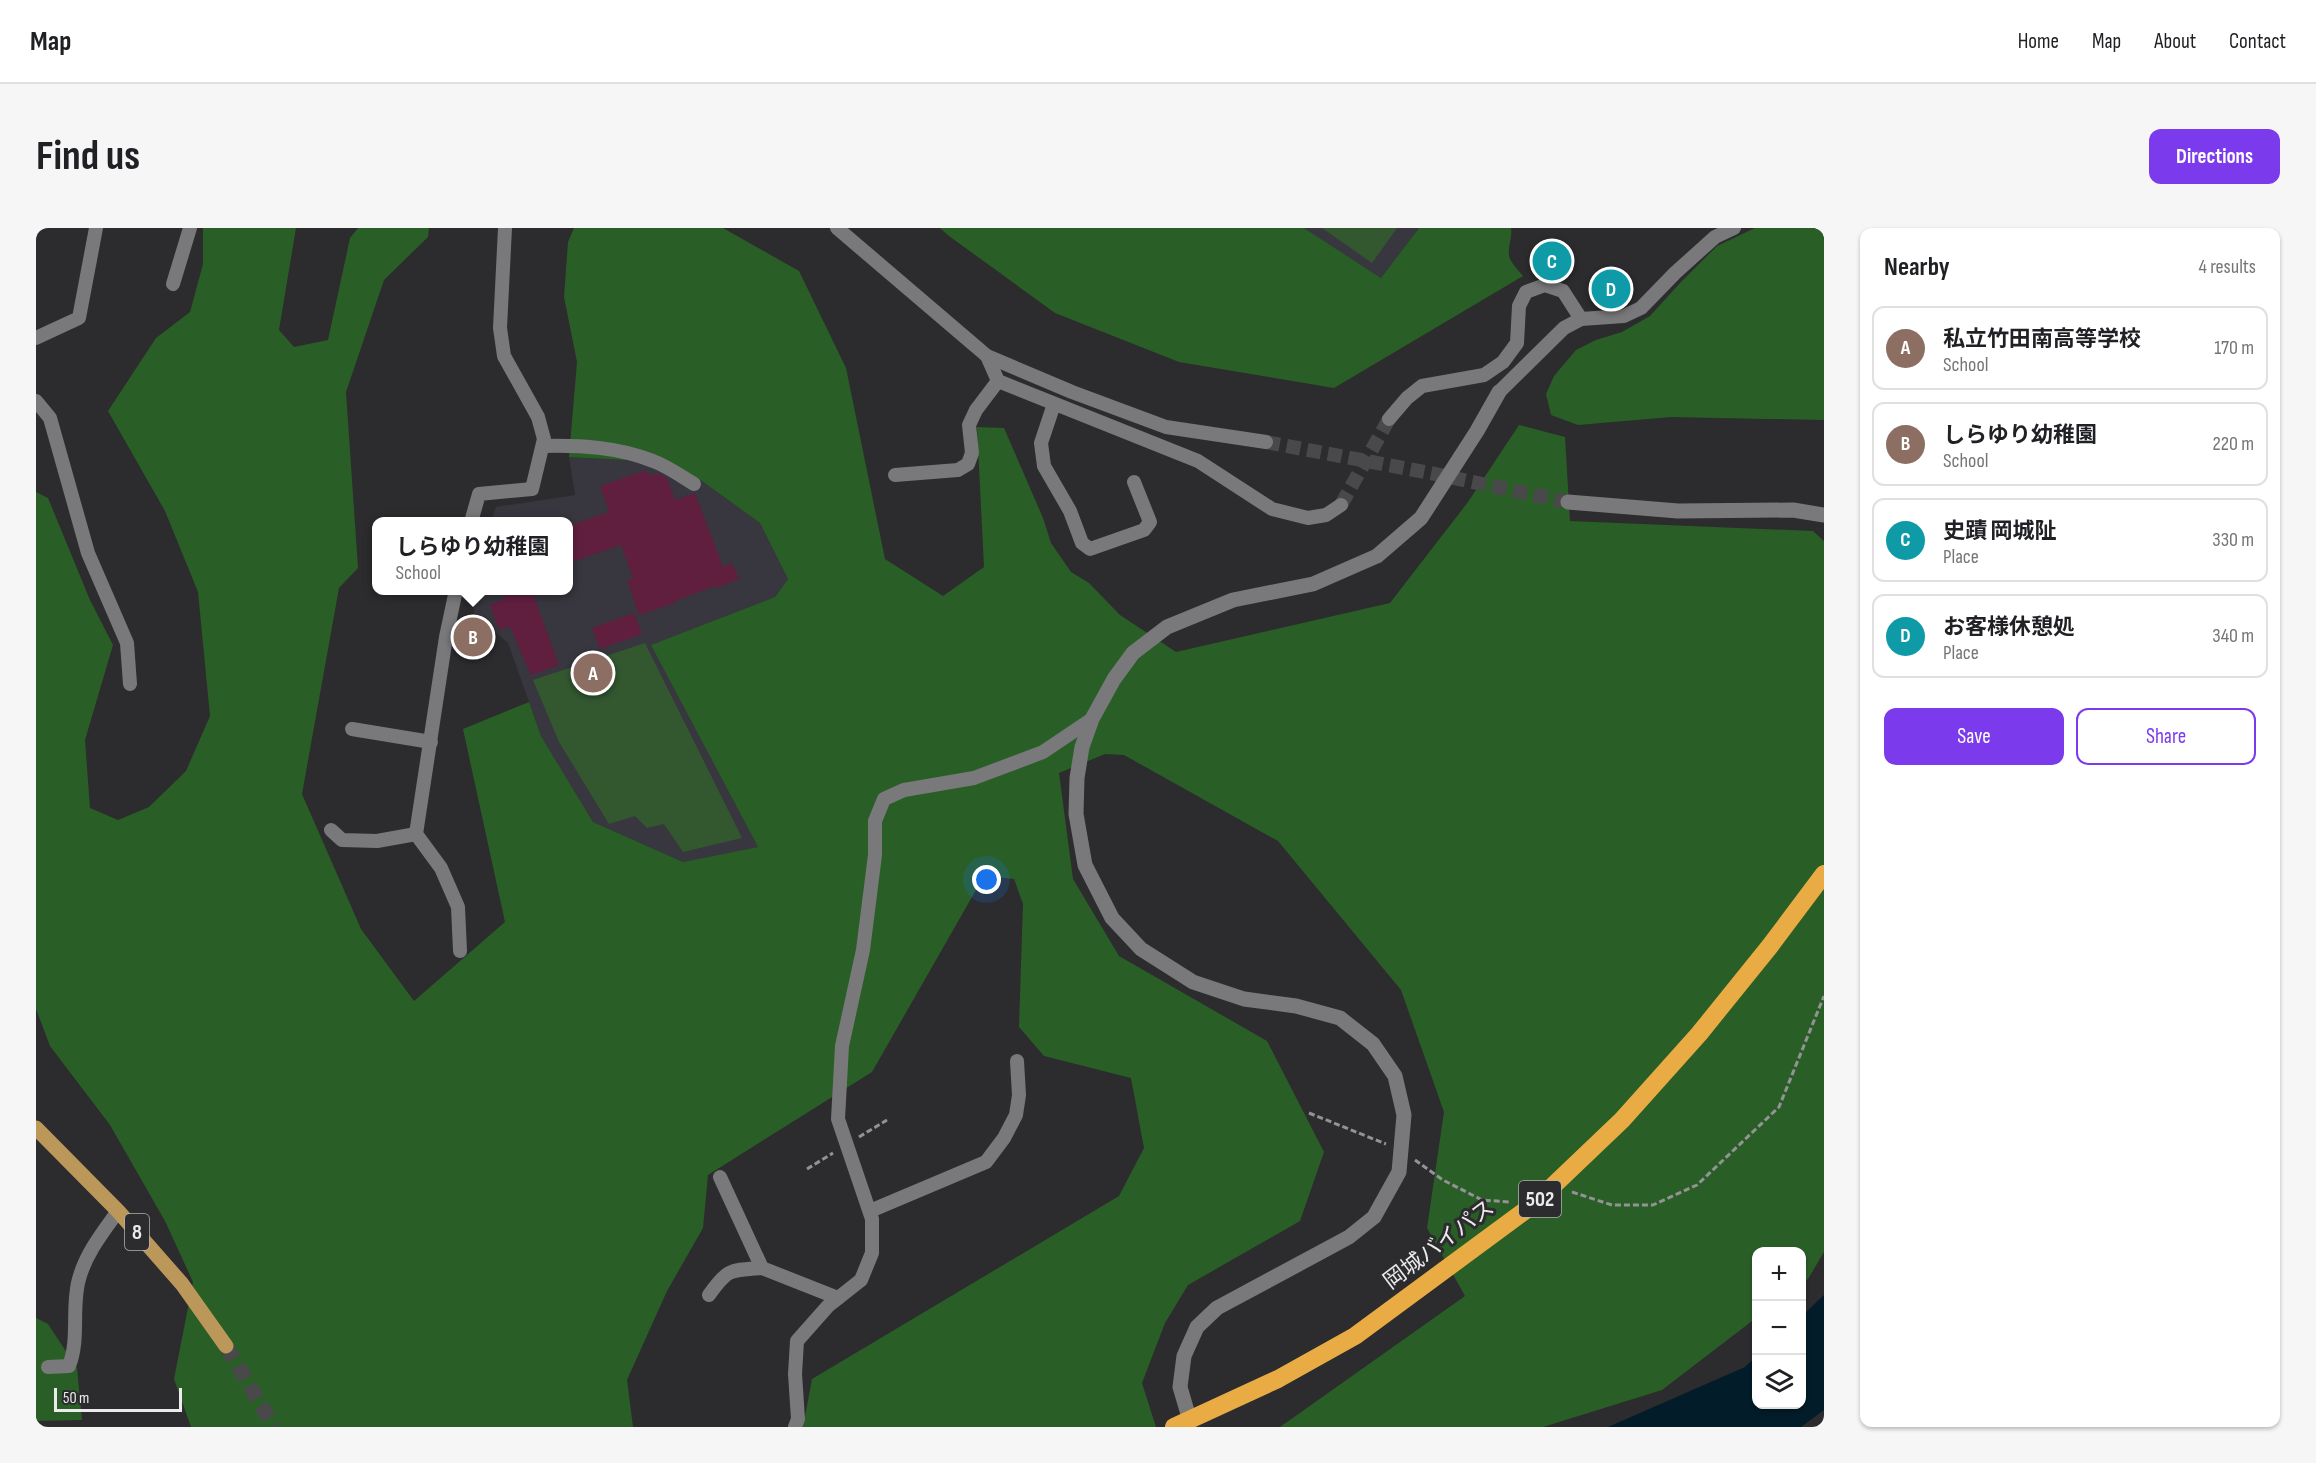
<!DOCTYPE html>
<meta charset="utf-8">
<style>
body{margin:0;font-family:"Sofia Sans Condensed","Noto Sans JP",sans-serif;background:#f6f6f6;color:#202124}
.controls{position:absolute;right:18px;bottom:18px;display:grid;overflow:hidden;border-radius:12px;box-shadow:0 2px 4px #0004}
.controls button{width:54px;height:54px;display:grid;place-items:center;padding:0;border:0;border-bottom:2px solid #e0e0e0;background:#fff;color:#202124;font:30px sans-serif}
.scale{position:absolute;left:18px;bottom:15px;width:128px;box-sizing:border-box;padding-left:6px;border:3px solid #ebebec;border-top:0;font-size:16px;line-height:21px;white-space:nowrap;color:#ebebec;-webkit-text-stroke:4px #2c2b2e;paint-order:stroke}
.you{position:absolute;left:951px;top:652px;width:21px;height:21px;margin:-15px;border:4px solid #fff;border-radius:50%;background:#1a73e8;box-shadow:0 0 0 9px #1a73e833}
.badge{display:grid;place-items:center;width:39px;height:39px;border-radius:50%;background:#7c3aed;color:#fff;font-size:20px;font-weight:700}
.pin{position:absolute;translate:-50% -50%;border:3px solid #fff;box-shadow:0 2px 6px #0006}
.popup{position:absolute;left:336px;top:289px;width:201px;height:78px;box-sizing:border-box;display:grid;place-content:center;border-radius:12px;background:#fff;filter:drop-shadow(0 2px 4px #0005);font-size:20px;white-space:nowrap;color:#757577}
.popup b{font-size:22px;color:#202124}
.popup::after{content:'';position:absolute;left:50%;top:100%;margin-left:-12px;border:12px solid transparent;border-top-color:#fff}
.list{margin:0;padding:0;list-style:none}
h2{display:flex;justify-content:space-between;align-items:center;height:78px;margin:0;padding:0 24px;font-size:26px}
h2 small{font-size:20px;font-weight:400;color:#757577}
.list li{display:grid;grid-template-columns:39px 1fr auto;gap:18px;align-items:center;box-sizing:border-box;height:84px;margin:0 12px 12px;padding:0 12px;border:2px solid #e0e0e0;border-radius:12px}
.list b{display:block;font-size:22px;white-space:nowrap}
.list p{margin:0;font-size:20px;white-space:nowrap;color:#757577}
.list em{font-size:20px;font-style:normal;color:#757577}
.actions{display:flex;gap:12px;padding:18px 24px}
.actions a{flex:1;padding:14px 0;border:2px solid #7c3aed;border-radius:12px;text-align:center;font-size:21px;color:#7c3aed}
.actions .main{background:#7c3aed;color:#fff}
.icon{flex:none;width:33px;height:33px;fill:none;stroke:currentColor;stroke-width:2;stroke-linecap:round;stroke-linejoin:round}
.map{position:relative;flex:none;width:1788px;height:1199px;overflow:hidden;border-radius:12px}
header{display:flex;align-items:center;gap:36px;box-sizing:border-box;height:84px;padding:0 30px;background:#fff;border-bottom:2px solid #e0e0e0}
header strong{font-size:28px}
nav{display:flex;gap:33px;margin-inline-start:auto;font-size:21px}
.intro{display:flex;align-items:center;justify-content:space-between;box-sizing:border-box;height:144px;padding:0 36px}
h1{margin:0;font-size:42px}
.button{padding:15px 27px;border-radius:12px;background:#7c3aed;color:#fff;font-size:21px;font-weight:700}
main{display:flex;gap:36px;padding:0 36px}
aside{flex:1;background:#fff;border-radius:12px;box-shadow:0 2px 4px #0004}
.map>svg:first-child{display:block}
.built{fill:#38363e}
.green{fill:#335830}
.forest{fill:#2a5e27}
.water{fill:#021c29}
.building{fill:#611f3f}
.lines{fill:none;stroke-linecap:round;stroke-linejoin:round}
.street-tunnel{stroke:#49484a;stroke-width:14;stroke-dasharray:14 7;stroke-linecap:butt}
.primary-tunnel{stroke:#49484a;stroke-width:15;stroke-dasharray:15 8;stroke-linecap:butt}
.path{stroke:#939395;stroke-width:3;stroke-dasharray:6 3;stroke-linecap:butt}
.street{stroke:#79787b;stroke-width:14}
.secondary{stroke:#79787b;stroke-width:15}
.primary{stroke:#bc975a;stroke-width:15}
.highway{stroke:#e9ac44;stroke-width:18}
.labels{text-anchor:middle;dominant-baseline:central;stroke-width:6;stroke-linejoin:round;paint-order:stroke}
.shield{fill:#2c2b2e;stroke:#b2b1b3;stroke-width:1.5}
.shield-label{font-size:21px;font-weight:bold;fill:#ebebec}
.street-label{font-size:22px;fill:#ebebec;stroke:#2c2b2e}
</style>
<header>
<strong>Map</strong>
<nav><a>Home</a><a>Map</a><a>About</a><a>Contact</a></nav>
</header>
<div class="intro"><h1>Find us</h1><a class="button">Directions</a></div>
<main>
<div class="map">
<svg width="1788" height="1199" viewBox="0 0 1788 1199">
<rect width="100%" height="100%" fill="#2c2b2e"/>
<g class="built">
<path d="M1268 0H1383L1345 50Z"/>
<path d="M533 229 606 233 663 251 724 295 752 351 739 369 616 417 722 619 647 634 557 594 505 508 472 415 438 386V363L533 362V294L455 293 460 279 539 267Z"/>
</g>
<g class="green">
<path d="M1286 0H1361L1336 35Z"/>
<path d="M609 415 706 610 647 624 628 596 611 600 599 588 573 596 523 514 497 452Z"/>
</g>
<g class="forest">
<path d="M167 0H260L243 102 258 119 292 112 314 10 322 0H393L392 9 348 52 310 164 322 340 303 360 266 566 325 701 378 773 469 694 427 501 493 474 505 508 557 594 647 634 722 619 615 417 739 369 752 351 724 295 663 251 606 233 533 229 541 134 528 69 532 14 538 0H687L763 43 810 140 849 331 907 368 948 339 941 199 968 200 1007 290 1015 315 1035 344 1053 355 1084 387 1140 424 1354 375 1432 274 1483 197 1529 209 1534 293 1777 303 1788 313V1024L1772 1051 1766 1055V1024H1720V1090L1626 1162 1507 1199H1244L1429 1068 1391 1000 1408 884 1365 762 1242 613 1088 527 1069 526 1023 545 1037 651 1083 728 1231 813 1288 924 1264 993 1152 1057 1129 1095 1106 1155 1120 1199H767L776 1151 1083 968 1108 920 1095 850 1008 828 983 799 987 676 978 651 948 648 836 844 672 947 667 1000 631 1063 591 1152 597 1199H155L138 1151 157 1054 129 993 74 897 14 818 0 781V264L12 270 54 372 77 417 49 512 54 580 82 592 113 579 150 543 174 488 162 364 129 283 72 183 120 110 154 84 167 36Z"/>
<path d="M904 0H1268L1345 50 1383 0H1475C1477 10 1470 21 1474 31 1477 37 1483 43 1487 48L1298 160 1143 134 1019 85 913 8Z"/>
<path d="M1719 0H1788V192L1635 189 1542 197 1515 187 1510 166 1518 148 1540 122 1560 112 1586 104 1614 88 1644 55 1681 18Z"/>
<path d="M0 1090 12 1096 41 1140 46 1192 0 1193Z"/>
</g>
<path class="water" d="M1788 1067V1182L1765 1199H1572L1709 1139 1720 1129V1176H1766V1088Z"/>
<g class="building">
<path d="M1584 49 1588 67 1565 72 1561 54Z"/>
<path d="M610 242 613 248 622 245 631 250 639 272 659 265 687 339 696 335 703 351 680 360 679 358 639 373V375L603 387 591 352 597 350 585 317 533 335V298L573 284 564 258Z"/>
<path d="M465 363H496L523 437 495 447 474 399 463 401 454 377 468 371Z"/>
<path d="M598 385 606 406 564 421 556 400Z"/>
</g>
<g class="lines">
<g class="street-tunnel">
<path d="M1230 214 1394 245 1532 274"/>
<path d="M1305 277 1353 191"/>
</g>
<path class="primary-tunnel" d="M190 1118 238 1199"/>
<g class="path">
<path d="M1273 885 1350 916"/>
<path d="M823 909 851 892"/>
<path d="M1379 932 1407 952 1446 972 1473 974"/>
<path d="M771 941 797 925"/>
<path d="M1536 964 1576 977H1617L1661 957 1743 879 1788 768"/>
</g>
<g class="street">
<path d="M801 0 951 128 1036 164 1130 199 1230 214"/>
<path d="M137 56 154 0"/>
<path d="M0 110 43 90 60 0"/>
<path d="M951 128 962 153 1162 233 1236 281 1272 290 1290 287 1305 277"/>
<path d="M1463 164 1528 100 1545 91 1588 88 1605 80 1639 45 1679 9 1698 0"/>
<path d="M0 173 14 190 52 325 91 415 94 456"/>
<path d="M1018 176 1005 215 1008 238 1034 283 1046 315 1054 321 1108 302 1114 294 1098 254"/>
<path d="M1353 191 1371 170 1386 158 1448 147 1467 134 1481 115 1483 78 1490 64 1509 57 1527 63 1545 91"/>
<path d="M507 218C544 217 582 219 617 233 631 238 645 248 658 256"/>
<path d="M859 247 922 242 932 236 936 225 933 197 940 182 962 153"/>
<path d="M435 294 443 266 496 261 508 211 502 189 468 128 464 100 469 0"/>
<path d="M420 362 410 409 380 606 405 640 422 679 424 723"/>
<path d="M316 501 395 514"/>
<path d="M295 602 306 612 341 613 380 606"/>
<path d="M684 949 726 1040 802 1070"/>
<path d="M834 983 950 934 968 910 980 887 983 867 981 833"/>
<path d="M673 1067C692 1040 695 1042 726 1040"/>
<path d="M12 1139 33 1138C44 1110 35 1079 43 1051 50 1025 67 1004 82 983"/>
<path d="M759 1199 762 1191 759 1146 761 1113 792 1078 825 1052 836 1025V991L802 891 806 818 827 722 839 627V593L848 571 868 562 938 550 1007 524 1056 491"/>
</g>
<g class="secondary">
<path d="M1532 274 1642 283 1757 282 1788 287"/>
<path d="M1154 1193 1144 1159 1148 1128 1161 1099 1181 1080 1313 1009 1338 989 1363 944 1368 887 1359 848 1337 816 1304 790 1260 778 1208 771 1157 754 1105 721 1076 690 1049 637 1040 586 1041 550 1046 519 1056 491 1078 451 1097 425 1131 399 1197 372 1277 356 1341 328 1385 290 1441 203 1463 164"/>
</g>
<path class="primary" d="M0 900 82 983 146 1056 190 1118"/>
<path class="highway" d="M1138 1199 1242 1151 1319 1108 1498 976 1586 892 1663 806 1734 718 1788 646"/>
</g>
<g class="labels">
<g class="shield">
<rect x="1483" y="953" width="42" height="36" rx="4.5"/>
<rect x="89" y="986" width="24" height="36" rx="4.5"/>
</g>
<g class="shield-label">
<text x="1504" y="971">502</text>
<text x="101" y="1004">8</text>
</g>
<g class="street-label">
<text transform="translate(1403 1017) rotate(-37)">岡城バイパス</text>
</g>
</g>
</svg>
<div class="controls">
<button>+</button>
<button>−</button>
<button><svg class="icon" aria-label="layers" viewBox="0 0 24 24"><path d="M12 4l9 5-9 5-9-5zM3 14l9 5 9-5"/></svg></button>
</div>
<div class="scale">50 m</div>
<div class="you"></div>
<div class="pin badge" style="left:557px;top:445px;background:#8d6e63">A</div>
<div class="pin badge" style="left:437px;top:409px;background:#8d6e63">B</div>
<div class="popup"><b>しらゆり幼稚園</b>School</div>
<div class="pin badge" style="left:1516px;top:33px;background:#0f9aa8">C</div>
<div class="pin badge" style="left:1575px;top:61px;background:#0f9aa8">D</div>
</div>
<aside>
<h2>Nearby<small>4 results</small></h2>
<ul class="list">
<li><span class="badge" style="background:#8d6e63">A</span><div><b>私立竹田南高等学校</b><p>School</p></div><em>170 m</em></li>
<li><span class="badge" style="background:#8d6e63">B</span><div><b>しらゆり幼稚園</b><p>School</p></div><em>220 m</em></li>
<li><span class="badge" style="background:#0f9aa8">C</span><div><b>史蹟 岡城阯</b><p>Place</p></div><em>330 m</em></li>
<li><span class="badge" style="background:#0f9aa8">D</span><div><b>お客様休憩処</b><p>Place</p></div><em>340 m</em></li>
</ul>
<div class="actions"><a class="main">Save</a><a>Share</a></div>
</aside>
</main>
